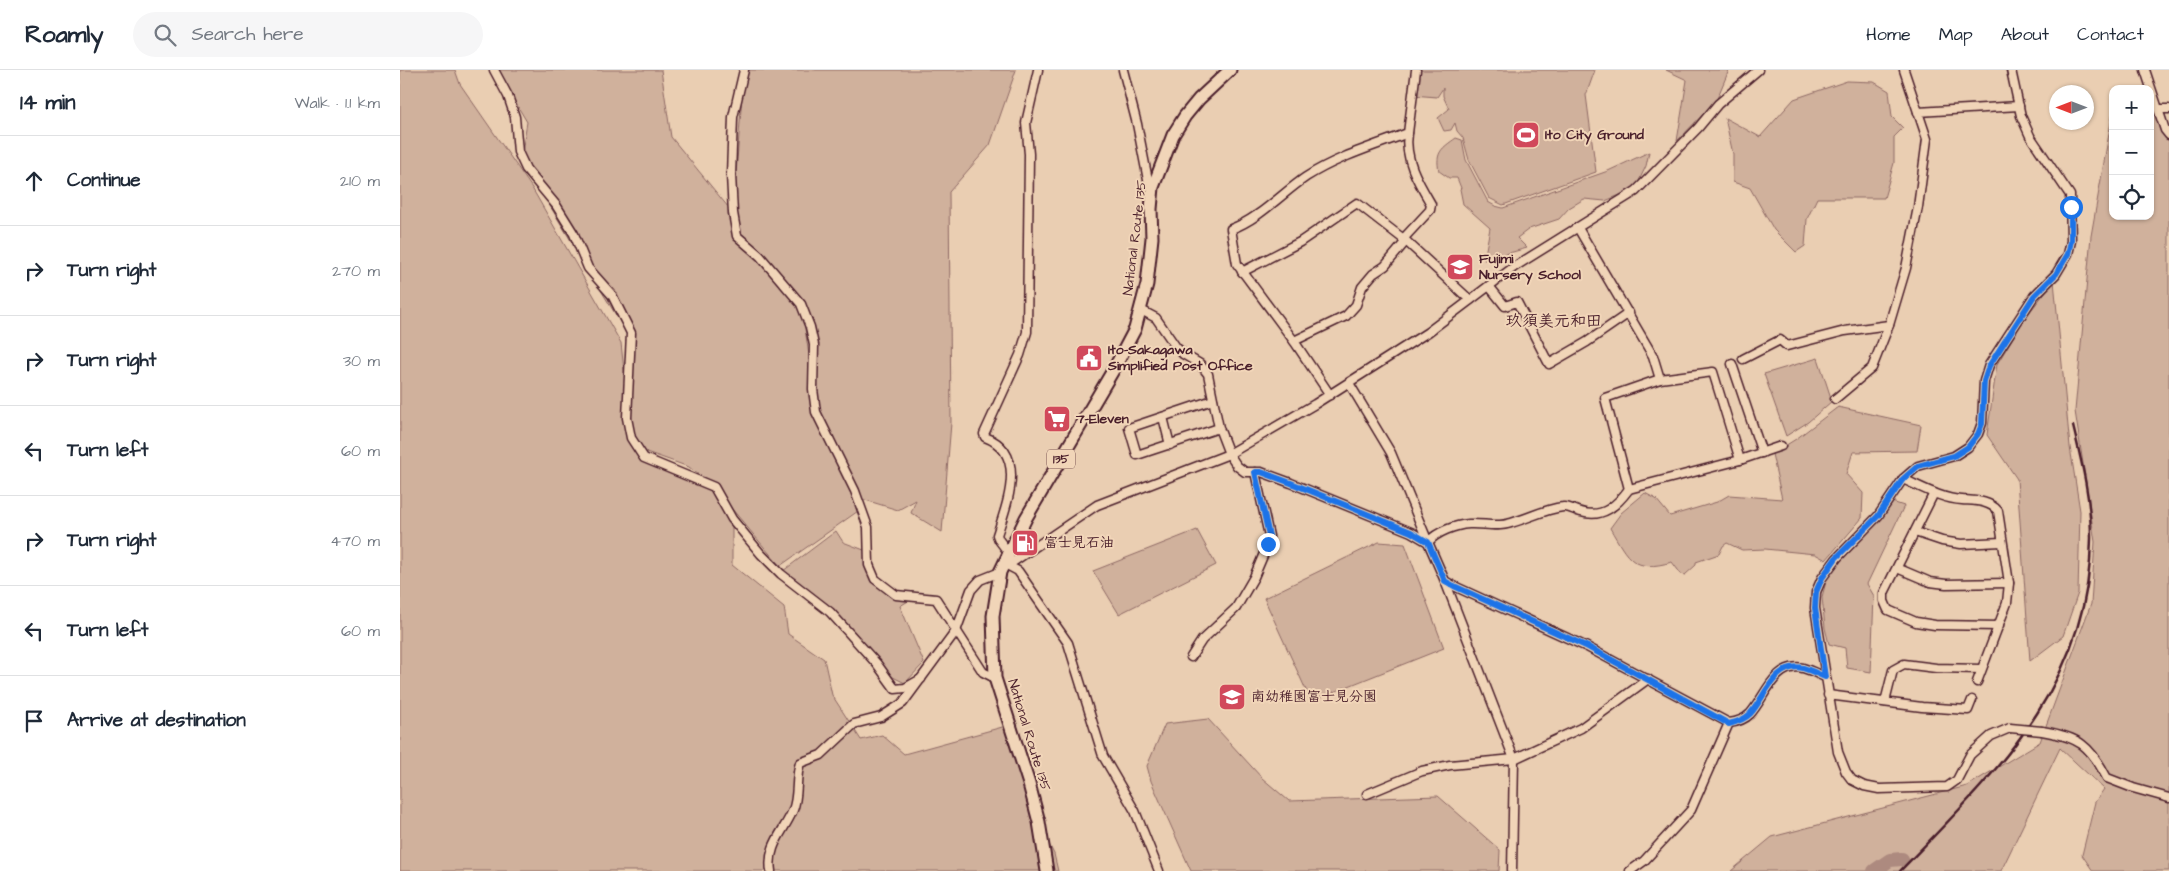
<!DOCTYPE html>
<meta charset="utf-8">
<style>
body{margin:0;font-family:"Architects Daughter","Klee One",sans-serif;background:#f6f6f7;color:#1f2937}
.controls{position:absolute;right:15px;top:15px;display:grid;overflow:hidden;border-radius:10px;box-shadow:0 1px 4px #0004}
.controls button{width:45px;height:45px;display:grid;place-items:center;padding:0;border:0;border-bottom:1px solid #e0e1e3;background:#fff;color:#1f2937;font:25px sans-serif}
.compass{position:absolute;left:1649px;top:15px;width:45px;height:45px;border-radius:50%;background:#fff;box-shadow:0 1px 4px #0004;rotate:270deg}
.stop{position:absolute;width:15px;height:15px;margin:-11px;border:4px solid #1a73e8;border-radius:50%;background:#fff}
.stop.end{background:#1a73e8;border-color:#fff;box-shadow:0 1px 5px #0008}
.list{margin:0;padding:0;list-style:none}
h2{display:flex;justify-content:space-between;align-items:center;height:65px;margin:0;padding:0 20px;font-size:21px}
h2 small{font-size:16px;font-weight:400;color:#747a83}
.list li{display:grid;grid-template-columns:32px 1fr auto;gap:15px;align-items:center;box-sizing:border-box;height:90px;padding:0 20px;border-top:1px solid #e0e1e3}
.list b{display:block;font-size:19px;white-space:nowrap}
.list em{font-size:16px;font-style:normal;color:#747a83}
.icon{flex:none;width:28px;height:28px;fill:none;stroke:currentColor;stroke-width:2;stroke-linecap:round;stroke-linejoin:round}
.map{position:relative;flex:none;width:1769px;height:801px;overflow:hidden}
header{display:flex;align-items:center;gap:30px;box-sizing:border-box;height:70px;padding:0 25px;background:#fff;border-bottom:1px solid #e0e1e3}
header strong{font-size:24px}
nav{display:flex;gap:28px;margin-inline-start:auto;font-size:18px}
.search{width:350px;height:45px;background:#f6f6f7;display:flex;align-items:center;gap:12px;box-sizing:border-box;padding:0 18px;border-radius:28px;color:#747a83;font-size:19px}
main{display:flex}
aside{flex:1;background:#fff}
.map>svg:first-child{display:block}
.green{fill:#d0b19c;stroke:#8d6864;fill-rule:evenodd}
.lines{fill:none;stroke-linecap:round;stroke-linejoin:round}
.river{stroke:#ad8a7f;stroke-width:14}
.minor-casing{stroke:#4a1f2b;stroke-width:11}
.highway-casing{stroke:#4a1f2b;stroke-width:15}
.minor{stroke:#f1d5b8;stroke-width:8}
.highway{stroke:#f1d5b8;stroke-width:11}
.rail{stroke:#4a1f2b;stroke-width:2.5}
.minor-bridge-casing{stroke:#4a1f2b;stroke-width:11;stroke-linecap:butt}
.minor-bridge{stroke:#f1d5b8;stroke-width:8}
.route{stroke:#1a73e8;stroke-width:6}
.labels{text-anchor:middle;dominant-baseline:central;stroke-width:4;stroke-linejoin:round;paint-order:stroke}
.shield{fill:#f1d5b8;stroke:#7c5655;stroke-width:1}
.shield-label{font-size:12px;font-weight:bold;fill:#4a1f2b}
.poi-label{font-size:14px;font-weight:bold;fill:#4a1f2b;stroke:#f1d5b8;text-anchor:start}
.street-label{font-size:14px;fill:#4a1f2b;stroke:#f1d5b8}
.quarter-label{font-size:16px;font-weight:bold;fill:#4a1f2b;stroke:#f1d5b8}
</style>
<header>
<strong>Roamly</strong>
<div class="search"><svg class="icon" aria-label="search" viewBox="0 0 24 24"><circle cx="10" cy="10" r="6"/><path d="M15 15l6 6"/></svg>Search here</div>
<nav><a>Home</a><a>Map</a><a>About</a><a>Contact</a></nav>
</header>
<main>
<aside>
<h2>14 min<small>Walk · 1.1 km</small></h2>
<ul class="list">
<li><svg class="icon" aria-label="ahead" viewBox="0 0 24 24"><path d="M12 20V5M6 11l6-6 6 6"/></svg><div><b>Continue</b></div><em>210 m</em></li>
<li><svg class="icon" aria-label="right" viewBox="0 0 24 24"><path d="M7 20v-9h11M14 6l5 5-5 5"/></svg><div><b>Turn right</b></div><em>270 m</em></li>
<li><svg class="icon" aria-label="right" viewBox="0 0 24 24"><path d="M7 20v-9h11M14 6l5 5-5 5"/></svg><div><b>Turn right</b></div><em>30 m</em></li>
<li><svg class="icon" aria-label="left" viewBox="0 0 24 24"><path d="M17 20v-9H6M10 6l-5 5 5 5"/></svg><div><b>Turn left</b></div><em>60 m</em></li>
<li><svg class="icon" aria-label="right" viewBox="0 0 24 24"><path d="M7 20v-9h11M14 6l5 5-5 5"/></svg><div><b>Turn right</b></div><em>470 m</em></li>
<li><svg class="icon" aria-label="left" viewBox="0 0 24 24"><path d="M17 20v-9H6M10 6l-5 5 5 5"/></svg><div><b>Turn left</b></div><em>60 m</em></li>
<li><svg class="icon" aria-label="arrive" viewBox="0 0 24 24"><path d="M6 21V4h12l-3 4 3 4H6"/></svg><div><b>Arrive at destination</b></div></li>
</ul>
</aside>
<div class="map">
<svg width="1769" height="801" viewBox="0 0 1769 801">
<rect width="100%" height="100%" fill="#eaceb2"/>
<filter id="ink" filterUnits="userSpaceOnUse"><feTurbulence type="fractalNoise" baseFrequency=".02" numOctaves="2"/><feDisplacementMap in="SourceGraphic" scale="10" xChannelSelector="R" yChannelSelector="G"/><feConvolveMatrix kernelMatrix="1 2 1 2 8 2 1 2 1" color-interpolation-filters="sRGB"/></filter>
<g filter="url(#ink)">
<g class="green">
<path d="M0 0H55L60 14 132 118 221 273 227 329 231 270 121 88 127 52 96 0H261L271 67 333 143 344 0H616L590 75 549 122 551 353 542 462 511 443 516 430 498 440 462 429 461 439 380 496 316 420 332 449V495L384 537 388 564 424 589 432 625 461 670 482 665 504 684 606 656 628 733 654 784 658 801H0ZM402 239 418 288 416 317 413 312ZM238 379 289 397 305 410 240 385Z"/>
<path d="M1017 0H1195L1186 25 1196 102 1103 135 1089 128 1069 90 1063 68 1057 61 1055 53 1051 60 1044 61 1038 48 1049 39 1043 26V18L1037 27 1012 25Z"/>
<path d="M1266 0H1329L1316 31 1277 71 1287 10Z"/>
<path d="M1447 11 1474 12 1489 21 1492 47 1503 58 1494 67V93L1484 128H1417L1407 149 1405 176 1396 182 1374 160 1350 118 1333 112V84L1325 48 1360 67 1394 29Z"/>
<path d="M1750 23 1769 62V801H1693L1682 785 1695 732 1704 719 1660 678 1601 801H1331L1372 767 1567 716 1640 672 1691 534 1695 472 1675 341 1691 166 1713 41V146H1750Z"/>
<path d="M1056 68 1062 70 1066 90 1088 132 1095 136 1103 138 1208 101 1249 82 1246 96 1235 119 1205 131 1184 129 1169 138 1159 149 1129 159 1117 168 1127 178 1084 190 1090 158 1063 134 1060 119 1061 118 1057 108H1049L1039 101C1035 82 1042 78 1056 68Z"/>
<path d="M1654 211 1670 377 1680 441 1678 523 1663 566 1630 591 1617 409 1587 365 1597 294 1625 248Z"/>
<path d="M1418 288 1432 331 1408 352 1386 366 1364 304Z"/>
<path d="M1438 337 1521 355 1517 381 1453 382 1446 404 1463 423 1462 448 1426 490 1415 484 1365 479 1342 480 1327 473 1323 476 1319 484 1296 492V495L1285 505 1281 504 1272 492C1233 503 1228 489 1210 458L1221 443 1245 423 1256 429 1270 446 1317 432 1329 425 1382 429 1372 384 1396 369Z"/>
<path d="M1492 432 1504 436 1467 514 1474 526 1471 602 1447 598 1445 578 1429 574 1425 558 1422 527 1428 504 1481 449Z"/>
<path d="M797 460 816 495 719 544 693 501Z"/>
<path d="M436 461 443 472 464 480C472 504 487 521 510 530L500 536 524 593 505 613 493 607 420 529 383 501Z"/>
<path d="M979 472 1005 474 1044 578 911 631 864 528Z"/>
<path d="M808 649 862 708 889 731 1038 726 1100 780 1099 801H791L751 711 747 696 765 654Z"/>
</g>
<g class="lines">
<path class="river" d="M1474 801 1490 790 1502 789"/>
<g class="minor-casing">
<g id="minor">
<path d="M94 0 108 26 115 47 118 82 126 99 156 135 174 164 188 198 212 225 231 263 227 348 231 368 244 388 314 417 332 449 361 484 381 504 430 542 477 594 495 619 505 618 521 609"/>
<path d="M344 0 333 47 331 105 333 143 337 166 360 186 401 234 410 257 414 275 413 319 416 342 455 421 468 457 469 495 475 509 496 525 536 529 583 602 595 608"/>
<path d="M723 0 737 54 748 110 753 117"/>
<path d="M1504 0 1518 42 1619 36"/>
<path d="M1745 0 1765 60 1769 65"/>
<path d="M1758 39H1769"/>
<path d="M1178 158 1253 286 1260 309"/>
<path d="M1003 169 1030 140 1031 134C1018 112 1004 89 1008 63"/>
<path d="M842 202 900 172 957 133 1006 171 1070 230"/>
<path d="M1089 216 1105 236 1117 232 1149 294 1187 272 1229 243"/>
<path d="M741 240 756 248 776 277 783 284 800 294 808 304 819 358 829 384 837 396 845 402H861L891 413 1011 462 1028 472 1045 511 1054 516 1187 577 1329 653C1337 652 1344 650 1350 644 1365 628 1374 592 1403 598 1410 600 1418 604 1425 607"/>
<path d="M894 271 837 194 831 159C859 149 881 124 906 107 937 87 974 76 1008 63L1016 0"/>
<path d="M1343 289 1380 270 1387 276 1445 261 1489 255"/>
<path d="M1332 294 1362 383"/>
<path d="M949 313 991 383 1028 472C1037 462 1055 455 1069 454 1083 453 1097 458 1111 453 1129 448 1145 439 1163 437 1169 436 1175 441 1181 442 1203 449 1217 435 1229 419L1340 390 1381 376"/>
<path d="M930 325 894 271 946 246 956 235 962 217 973 204 985 196 1006 171"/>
<path d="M1435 329 1472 298 1489 255 1506 198 1518 137 1527 69 1518 42"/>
<path d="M813 330 729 358 737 385 819 358"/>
<path d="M763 347 770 375"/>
<path d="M1503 409C1521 417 1542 429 1562 430 1574 431 1589 430 1598 441L1609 513 1607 533 1577 612"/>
<path d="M1229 419 1205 328 1260 309 1313 302 1340 390"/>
<path d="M1534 423 1484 523V531L1488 540 1516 552 1535 555 1599 556"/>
<path d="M1515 462 1542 471 1561 474 1602 472"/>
<path d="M608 482 599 470 597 465C607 433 628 383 585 367L584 364 620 285 627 262 629 84 626 53 638 0"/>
<path d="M603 493 613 492 697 435 829 384 915 334 1028 262 1114 197 1236 121 1298 58 1318 34 1358 0"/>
<path d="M603 493 618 501 668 573 703 686 735 741 759 801"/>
<path d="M1497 498 1530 512 1546 514 1609 513"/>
<path d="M1045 511 1114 689 1112 801"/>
<path d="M791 587 802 570 836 538 854 507 868 474 869 466 855 402"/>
<path d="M1428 625 1522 637 1568 640 1572 630"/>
<path d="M1485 632 1493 600 1504 594 1536 598 1581 599"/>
<path d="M1610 658 1591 666 1570 685 1557 710 1547 717 1479 719 1464 716 1452 710 1446 702 1438 682 1415 538 1416 522 1422 508 1437 488 1478 446 1503 409 1518 396 1554 386 1568 377 1578 364 1582 353 1584 311 1589 295 1634 226 1656 204 1668 184 1671 171 1670 125 1630 66 1621 46 1611 0"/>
<path d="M1642 661C1679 667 1690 675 1707 708L1733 718 1769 728"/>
<path d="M967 724 1022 701 1050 695 1114 689 1181 658 1248 609"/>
<path d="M371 801C367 775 384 762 393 740 399 725 395 708 400 693L421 685 454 654 481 647 503 633 556 561 571 520 580 510 600 502"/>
<path d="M1230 801 1244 791 1291 740 1329 653"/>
</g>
</g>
<g class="highway-casing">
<path id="highway" d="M647 801 639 752 629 714 595 608 593 546 600 502 626 448 715 297 735 259 747 214 752 168 751 139 753 117 773 65 785 46 799 29 830 0"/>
</g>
<use href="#minor" class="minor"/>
<use href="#highway" class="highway"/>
<path class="rail" d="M1500 801C1595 703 1690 615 1691 468 1691 430 1682 393 1673 356"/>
<g class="minor-bridge-casing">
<path id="minor-bridge" d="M1610 658 1642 661"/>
</g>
<use href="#minor-bridge" class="minor-bridge"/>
</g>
</g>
<g class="lines" filter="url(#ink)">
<path class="route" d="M868 474 869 466 855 402H861L891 413 1011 462 1028 472 1045 511 1054 516 1188 577 1329 654C1337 652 1344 650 1350 644 1365 628 1374 592 1403 598 1410 600 1418 604 1425 607L1415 538 1416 522 1422 508 1436 488 1478 446 1503 409 1518 396 1554 386 1568 377 1578 364 1582 354 1584 311 1589 296 1634 226 1656 204 1668 184 1671 171V137"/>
</g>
<defs>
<g id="stadium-square" transform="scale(1.4375)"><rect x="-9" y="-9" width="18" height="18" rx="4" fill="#d1495b" stroke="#f1d5b8"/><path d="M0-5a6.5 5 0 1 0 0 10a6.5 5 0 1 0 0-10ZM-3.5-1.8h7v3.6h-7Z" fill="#fff"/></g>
<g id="school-square" transform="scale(1.4375)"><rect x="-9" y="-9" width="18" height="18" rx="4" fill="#d1495b" stroke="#f1d5b8"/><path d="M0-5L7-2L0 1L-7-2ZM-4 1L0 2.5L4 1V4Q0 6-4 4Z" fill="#fff"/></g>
<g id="civic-square" transform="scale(1.4375)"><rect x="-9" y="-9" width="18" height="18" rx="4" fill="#d1495b" stroke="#f1d5b8"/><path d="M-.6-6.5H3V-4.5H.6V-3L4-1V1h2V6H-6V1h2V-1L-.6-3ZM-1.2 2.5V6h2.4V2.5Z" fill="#fff"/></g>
<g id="supermarket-square" transform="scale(1.4375)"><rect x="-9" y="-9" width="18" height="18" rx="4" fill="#d1495b" stroke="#f1d5b8"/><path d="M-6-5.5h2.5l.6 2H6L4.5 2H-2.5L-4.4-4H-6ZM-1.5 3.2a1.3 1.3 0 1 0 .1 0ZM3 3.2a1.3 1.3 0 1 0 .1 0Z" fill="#fff"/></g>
<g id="fuel-square" transform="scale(1.4375)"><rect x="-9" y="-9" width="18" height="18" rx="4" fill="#d1495b" stroke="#f1d5b8"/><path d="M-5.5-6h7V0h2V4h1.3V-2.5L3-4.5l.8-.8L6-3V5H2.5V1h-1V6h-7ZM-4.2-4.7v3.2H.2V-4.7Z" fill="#fff"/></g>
</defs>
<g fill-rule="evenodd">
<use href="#stadium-square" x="1126" y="65"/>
<use href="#school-square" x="1060" y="197"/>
<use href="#civic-square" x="689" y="288"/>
<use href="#supermarket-square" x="657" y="349"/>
<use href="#fuel-square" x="625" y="473"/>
<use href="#school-square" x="832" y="627"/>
</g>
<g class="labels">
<rect class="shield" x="647" y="379.5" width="28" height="19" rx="4"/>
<g class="shield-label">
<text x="661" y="389">135</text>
</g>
<g class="poi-label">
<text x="1145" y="65">Ito City Ground</text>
<text x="1079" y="189">Fujimi<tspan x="1079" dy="16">Nursery School</tspan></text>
<text x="708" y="280">Ito-Sakagawa<tspan x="708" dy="16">Simplified Post Office</tspan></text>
<text x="676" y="349">7-Eleven</text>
<text x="644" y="473">富士見石油</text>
<text x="851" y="627">南幼稚園富士見分園</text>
</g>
<g class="street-label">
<text transform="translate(735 168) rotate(-83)">National Route 135</text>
<text transform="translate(629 665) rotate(73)">National Route 135</text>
</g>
<g class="quarter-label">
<text x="1154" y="251">玖須美元和田</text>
</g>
</g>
</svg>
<div class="controls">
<button>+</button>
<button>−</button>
<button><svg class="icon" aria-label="locate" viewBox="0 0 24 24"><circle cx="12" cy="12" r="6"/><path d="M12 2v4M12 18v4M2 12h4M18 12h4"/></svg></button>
</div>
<svg class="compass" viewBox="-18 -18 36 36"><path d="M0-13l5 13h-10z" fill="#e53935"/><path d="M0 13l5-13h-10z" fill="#747a83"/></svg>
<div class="stop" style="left:1671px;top:137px"></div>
<div class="stop end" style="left:868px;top:474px"></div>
</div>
</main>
